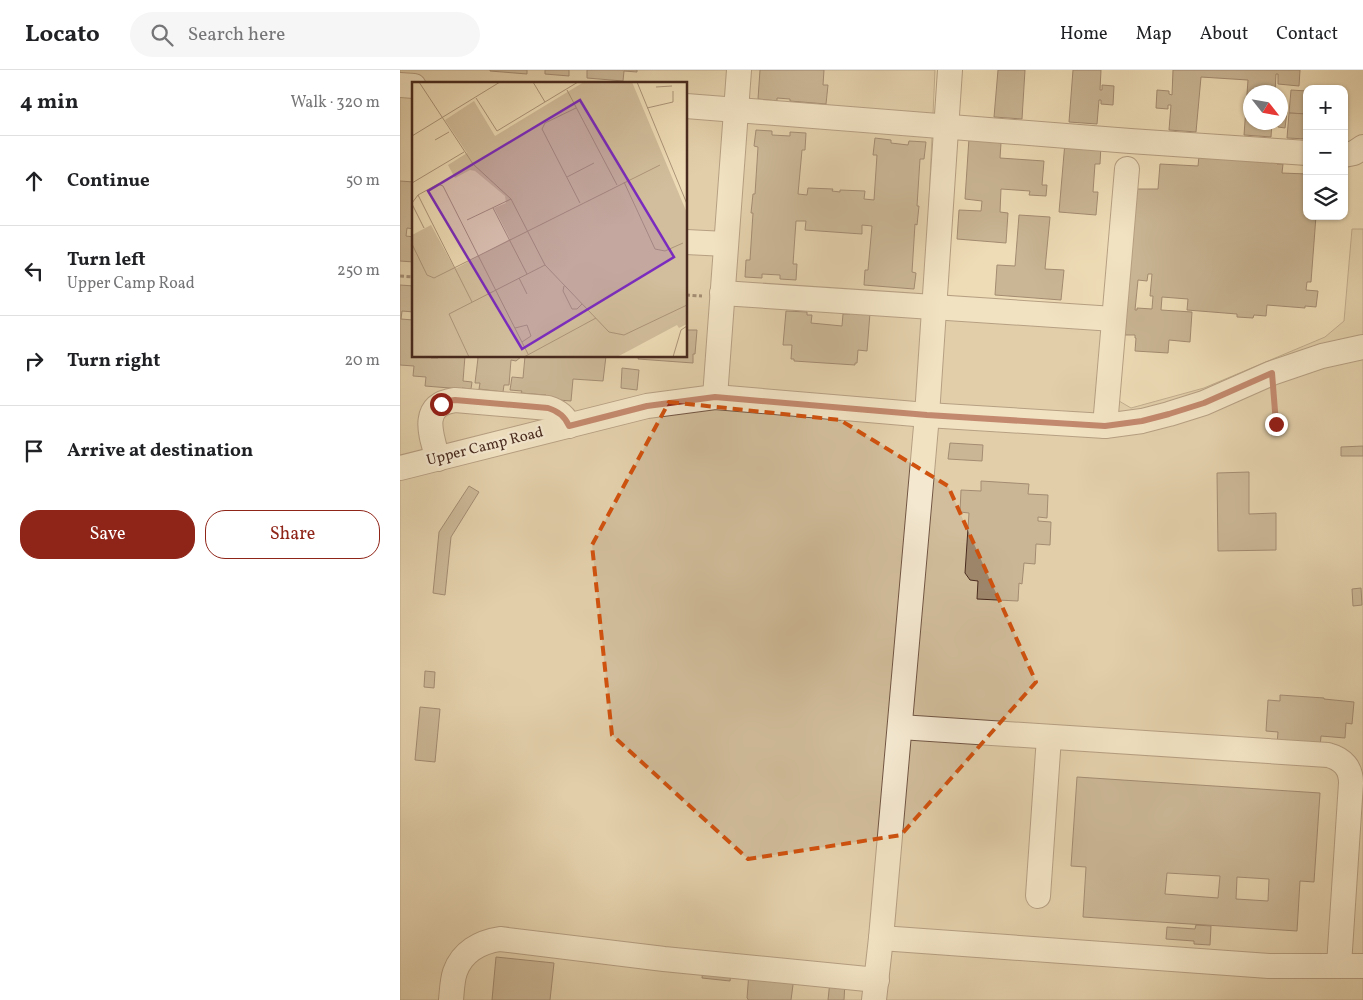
<!DOCTYPE html>
<meta charset="utf-8">
<style>
body{margin:0;font-family:Vollkorn,serif;background:#f6f6f6;color:#202124}
.controls{position:absolute;right:15px;top:15px;display:grid;overflow:hidden;border-radius:10px;box-shadow:0 1px 4px #0004}
.controls button{width:45px;height:45px;display:grid;place-items:center;padding:0;border:0;border-bottom:1px solid #e0e0e0;background:#fff;color:#202124;font:25px sans-serif}
.compass{position:absolute;left:843px;top:15px;width:45px;height:45px;border-radius:50%;background:#fff;box-shadow:0 1px 4px #0004;rotate:121deg}
.stop{position:absolute;width:15px;height:15px;margin:-11px;border:4px solid #8f2418;border-radius:50%;background:#fff}
.stop.end{background:#8f2418;border-color:#fff;box-shadow:0 1px 5px #0008}
.list{margin:0;padding:0;list-style:none}
h2{display:flex;justify-content:space-between;align-items:center;height:65px;margin:0;padding:0 20px;font-size:21px}
h2 small{font-size:16px;font-weight:400;color:#757577}
.list li{display:grid;grid-template-columns:32px 1fr auto;gap:15px;align-items:center;box-sizing:border-box;height:90px;padding:0 20px;border-top:1px solid #e0e0e0}
.list b{display:block;font-size:19px;white-space:nowrap}
.list p{margin:0;font-size:16px;white-space:nowrap;color:#757577}
.list em{font-size:16px;font-style:normal;color:#757577}
.actions{display:flex;gap:10px;padding:15px 20px}
.actions a{flex:1;padding:11px 0;border:1px solid #8f2418;border-radius:20px;text-align:center;font-size:18px;color:#8f2418}
.actions .main{background:#8f2418;color:#fff}
.icon{flex:none;width:28px;height:28px;fill:none;stroke:currentColor;stroke-width:2;stroke-linecap:round;stroke-linejoin:round}
.map{position:relative;flex:none;width:963px;height:930px;overflow:hidden}
header{display:flex;align-items:center;gap:30px;box-sizing:border-box;height:70px;padding:0 25px;background:#fff;border-bottom:1px solid #e0e0e0}
header strong{font-size:24px}
nav{display:flex;gap:28px;margin-inline-start:auto;font-size:18px}
.search{width:350px;height:45px;background:#f6f6f6;display:flex;align-items:center;gap:12px;box-sizing:border-box;padding:0 18px;border-radius:28px;color:#757577;font-size:19px}
main{display:flex}
aside{flex:1;background:#fff}
.map>svg:first-child{display:block}
.green{fill:#d2be9c;stroke:#8d745d;fill-rule:evenodd}
.building{fill:#9e876d;stroke:#482a1e;fill-rule:evenodd}
.lines{fill:none;stroke-linecap:round;stroke-linejoin:round}
.minor-casing{stroke:#725644;stroke-width:26}
.path{stroke:#482a1e;stroke-width:3;stroke-dasharray:4 2.5;stroke-linecap:butt}
.minor{stroke:#f4e8d0;stroke-width:24}
.route{stroke:#8f2418;stroke-width:6}
.marked{fill:none;stroke:#d0520f;stroke-width:4;stroke-dasharray:10 6;stroke-linejoin:round}
.labels{text-anchor:middle;dominant-baseline:central;stroke-width:4.5;stroke-linejoin:round;paint-order:stroke}
.street-label{font-size:15px;fill:#482a1e;stroke:#f4e8d0}
.inset-road{fill:none;stroke:#ac9579;stroke-width:1}
.view{fill:#7b2cbf;fill-opacity:0.15;stroke:#7b2cbf;stroke-width:2.5}
.inset-edge{fill:none;stroke:#482a1e;stroke-width:2.5}
</style>
<header>
<strong>Locato</strong>
<div class="search"><svg class="icon" aria-label="search" viewBox="0 0 24 24"><circle cx="10" cy="10" r="6"/><path d="M15 15l6 6"/></svg>Search here</div>
<nav><a>Home</a><a>Map</a><a>About</a><a>Contact</a></nav>
</header>
<main>
<aside>
<h2>4 min<small>Walk · 320 m</small></h2>
<ul class="list">
<li><svg class="icon" aria-label="ahead" viewBox="0 0 24 24"><path d="M12 20V5M6 11l6-6 6 6"/></svg><div><b>Continue</b></div><em>50 m</em></li>
<li><svg class="icon" aria-label="left" viewBox="0 0 24 24"><path d="M17 20v-9H6M10 6l-5 5 5 5"/></svg><div><b>Turn left</b><p>Upper Camp Road</p></div><em>250 m</em></li>
<li><svg class="icon" aria-label="right" viewBox="0 0 24 24"><path d="M7 20v-9h11M14 6l5 5-5 5"/></svg><div><b>Turn right</b></div><em>20 m</em></li>
<li><svg class="icon" aria-label="arrive" viewBox="0 0 24 24"><path d="M6 21V4h12l-3 4 3 4H6"/></svg><div><b>Arrive at destination</b></div></li>
</ul>
<div class="actions"><a class="main">Save</a><a>Share</a></div>
</aside>
<div class="map">
<svg width="963" height="930" viewBox="0 0 963 930">
<rect width="100%" height="100%" fill="#eedcb6"/>
<filter id="stains"><feTurbulence type="fractalNoise" baseFrequency=".004" numOctaves="4"/><feColorMatrix values="0 0 0 0 .2 0 0 0 0 .09 0 0 0 0 .02 0 0 0 .5 -.17"/></filter>
<radialGradient id="worn" r=".72"><stop offset=".6" stop-color="#630" stop-opacity="0"/><stop offset="1" stop-color="#630" stop-opacity=".3"/></radialGradient>
<path class="green" d="M0 0H535L524 242 707 256 702 321 731 338 804 318 925 267 944 251 952 159H963V930H0ZM14 14H286V286H14Z"/>
<g class="building">
<path d="M90 0H127V4L90 1Z"/>
<path d="M145 0H169V6L145 4Z"/>
<path d="M187 0H237V2L224 1 223 11 187 8Z"/>
<path d="M360 0H424L423 15H428L426 34 390 31V29L377 28V31L358 29Z"/>
<path d="M598 0H625L622 49 594 47Z"/>
<path d="M673 0H701L700 20H702V15L714 16 713 35 701 34V30H699L697 54 669 52Z"/>
<path d="M773 0H900L899 16 878 14V4H876L875 22H851V52H872L871 67 844 65 848 10 801 7 796 62 769 60 771 35H768V39L756 38 757 20 769 21V24L772 25Z"/>
<path d="M891 20 907 21V44L889 43Z"/>
<path d="M881 41 887 42 885 58 878 57V52H881Z"/>
<path d="M889 43 907 44V69L887 68Z"/>
<path d="M356 60 372 61V65L390 66V62L406 63 405 80H402L398 124 407 125 408 118 433 119 432 121 440 122V120L465 121 464 129 474 130 477 85H473L475 68 491 70V73L508 75 509 71 526 72 524 89H520L517 136H519L517 155 515 154 512 202 516 203 514 219 464 215 465 200H468L472 156 462 155V164L405 160 406 151H396L393 194H397L396 210 380 209V205L362 204V208L345 207 346 190H350L353 143H351L353 124H355L358 77 354 76Z"/>
<path d="M569 68 601 73 600 88 644 91 642 115H647L646 126 629 125 630 121 601 119 600 142 608 143 606 173 557 169 559 140 581 141 582 131 565 129Z"/>
<path d="M665 72 701 75 700 94H695L693 122H698L696 145 659 142Z"/>
<path d="M799 86 877 92V94H883L882 103 907 104V146H916L911 212H907L906 220 918 221 916 237 905 236V238L867 235 866 246 854 245 853 248 837 247V244L787 240 788 229 762 227 761 240 792 242 790 272 769 270 768 283 735 281 736 268H735V265H725L735 119H758L760 94 798 96ZM748 204H752L750 226H753L752 239 737 238V240H735L738 210 747 211Z"/>
<path d="M0 111 14 112V159L7 158 6 166 14 167V192L0 191Z"/>
<path d="M619 145 650 147 645 199 664 200 661 230 595 225 597 195 615 196Z"/>
<path d="M0 215 14 216V286H31V288H38L39 286H65L63 311 72 312 71 319 62 318V319L25 316 26 307 13 306 14 296 0 295ZM2 241 14 242 13 250 1 249Z"/>
<path d="M386 241 407 242V245H412L411 253 442 256 443 244H450L451 242 470 243 467 281 458 280 457 293H455V295L394 291V289H391L392 275H383Z"/>
<path d="M286 260H297L295 284H293V293L238 289 239 286H286Z"/>
<path d="M72 286H122L116 291 111 290 109 315H104L103 322 79 319 80 313H75L78 288Z"/>
<path d="M125 286H206L203 311 173 309 171 331 146 329V325L121 323 122 321 110 320 112 307 123 308Z"/>
<path d="M222 298 239 300 237 320 221 318Z"/>
<path d="M550 373 583 375 582 391 548 389Z"/>
<path d="M963 376V386H941V377Z"/>
<path d="M849 402V444L876 443V480L818 481 817 403Z"/>
<path d="M581 411 629 414 628 424 648 425 647 448 638 447V451L651 452 650 475 636 474 635 494 624 493 622 514 619 513 618 531 577 529 578 511 570 510 565 503 569 443 560 442 561 420 581 421Z"/>
<path d="M69 416 79 422 51 467 45 525 33 523 39 462Z"/>
<path d="M961 518 962 535 953 536 952 519Z"/>
<path d="M25 601 35 602 34 618 24 617Z"/>
<path d="M880 625 924 628V629L954 632 952 654 946 653 945 668 921 666 920 677 877 674 878 662 866 661 868 630 880 631Z"/>
<path d="M20 637 40 639 35 692 15 690Z"/>
<path d="M677 707 920 723 914 812 900 811 897 861 683 847 686 797 671 796ZM767 803 820 806 818 828 765 824ZM837 807 869 809 868 831 836 829Z"/>
<path d="M796 855 811 856 810 875 794 874V871L766 869 767 857 795 859Z"/>
<path d="M96 887 154 893 150 930H92Z"/>
<path d="M303 899 331 902 330 911 302 908Z"/>
<path d="M349 902 394 907 391 930H348V929L347 928Z"/>
<path d="M430 911 445 912 444 930H428Z"/>
</g>
<g class="lines">
<g class="minor-casing">
<g id="minor">
<path d="M0 15 14 16"/>
<path d="M286 36 730 71 907 83"/>
<path d="M944 85 954 83 963 77"/>
<path d="M286 172 326 174"/>
<path d="M322 223 714 249"/>
<path d="M315 327 339 0"/>
<path d="M705 356 727 99"/>
<path d="M38 389C31 365 19 335 55 330L148 338C158 341 165 346 169 356"/>
<path d="M0 398 247 336 315 327 527 345 705 356 742 351 769 344 804 333 872 303 922 286 963 277"/>
<path d="M500 657 928 685C943 689 951 698 951 713L939 895"/>
<path d="M638 826 649 667"/>
<path d="M481 868 869 896H963"/>
<path d="M51 930C52 921 52 911 55 902 62 882 80 872 100 869L264 889 477 910"/>
<path d="M474 930 481 868 527 345 550 0"/>
</g>
</g>
<g class="path">
<path d="M0 206 14 207"/>
<path d="M286 225 302 226"/>
<path d="M873 325 876 354"/>
</g>
<use href="#minor" class="minor"/>
</g>
<g class="lines">
<path class="route" d="M41 334 48 331 55 330 148 338C158 341 165 346 169 356L247 336 315 327 527 345 705 356 742 351 769 344 804 333 872 303 876 354"/>
</g>
<path d="M0 0H963V930H0ZM269 332 440 350 548 416 636 612 501 765 348 789 212 665 192 475Z" fill="#eedcb6" fill-opacity=".55" fill-rule="evenodd"/>
<path class="marked" d="M269 332 440 350 548 416 636 612 501 765 348 789 212 665 192 475Z"/>
<g class="labels">
<g class="street-label">
<text transform="translate(85 377) rotate(-14)">Upper Camp Road</text>
</g>
</g>
<g transform="translate(12 12)">
<rect width="275" height="275" fill="#eedcb6"/>
<path d="M172 0H220L275 131V242L267 246 265 243 205 275H0V153L19 143 43 187 98 157 82 126 94 121 93 114 63 89 58 88 43 96 36 83 55 71 33 38 62 19 83 54Z" fill="#d2be9c"/>
<path class="inset-road" d="M7 0 61 82 99 117 133 183 197 250 212 253 275 223M121 0 133 20M225 0 275 122M244 5 260 4M155 8 205 103M64 16 85 49 166 0M164 26 133 41 130 47 168 121M235 26 261 20V9M0 54 88 0M23 58 37 50M155 95 182 81M212 100 243 167 253 169 271 161M0 101 52 70M6 113 60 220M0 121 6 113 26 102 31 104 116 272M0 122 12 146M81 126 115 192M55 138 99 117M0 162 15 193 22 196 248 83M107 196 115 212M152 204 151 209 160 227H165L170 222M103 246 115 243 119 254 110 260M57 275 37 232 133 183M112 275 184 236M261 275 269 248 275 244"/>
<path class="view" d="M168 18 262 175 110 267 16 109Z"/>
<rect width="275" height="275" class="inset-edge"/>
</g>
<rect width="100%" height="100%" filter="url(#stains)"/>
<rect width="100%" height="100%" fill="url(#worn)"/>
</svg>
<div class="controls">
<button>+</button>
<button>−</button>
<button><svg class="icon" aria-label="layers" viewBox="0 0 24 24"><path d="M12 4l9 5-9 5-9-5zM3 14l9 5 9-5"/></svg></button>
</div>
<svg class="compass" viewBox="-18 -18 36 36"><path d="M0-13l5 13h-10z" fill="#e53935"/><path d="M0 13l5-13h-10z" fill="#757577"/></svg>
<div class="stop" style="left:41px;top:334px"></div>
<div class="stop end" style="left:876px;top:354px"></div>
</div>
</main>
